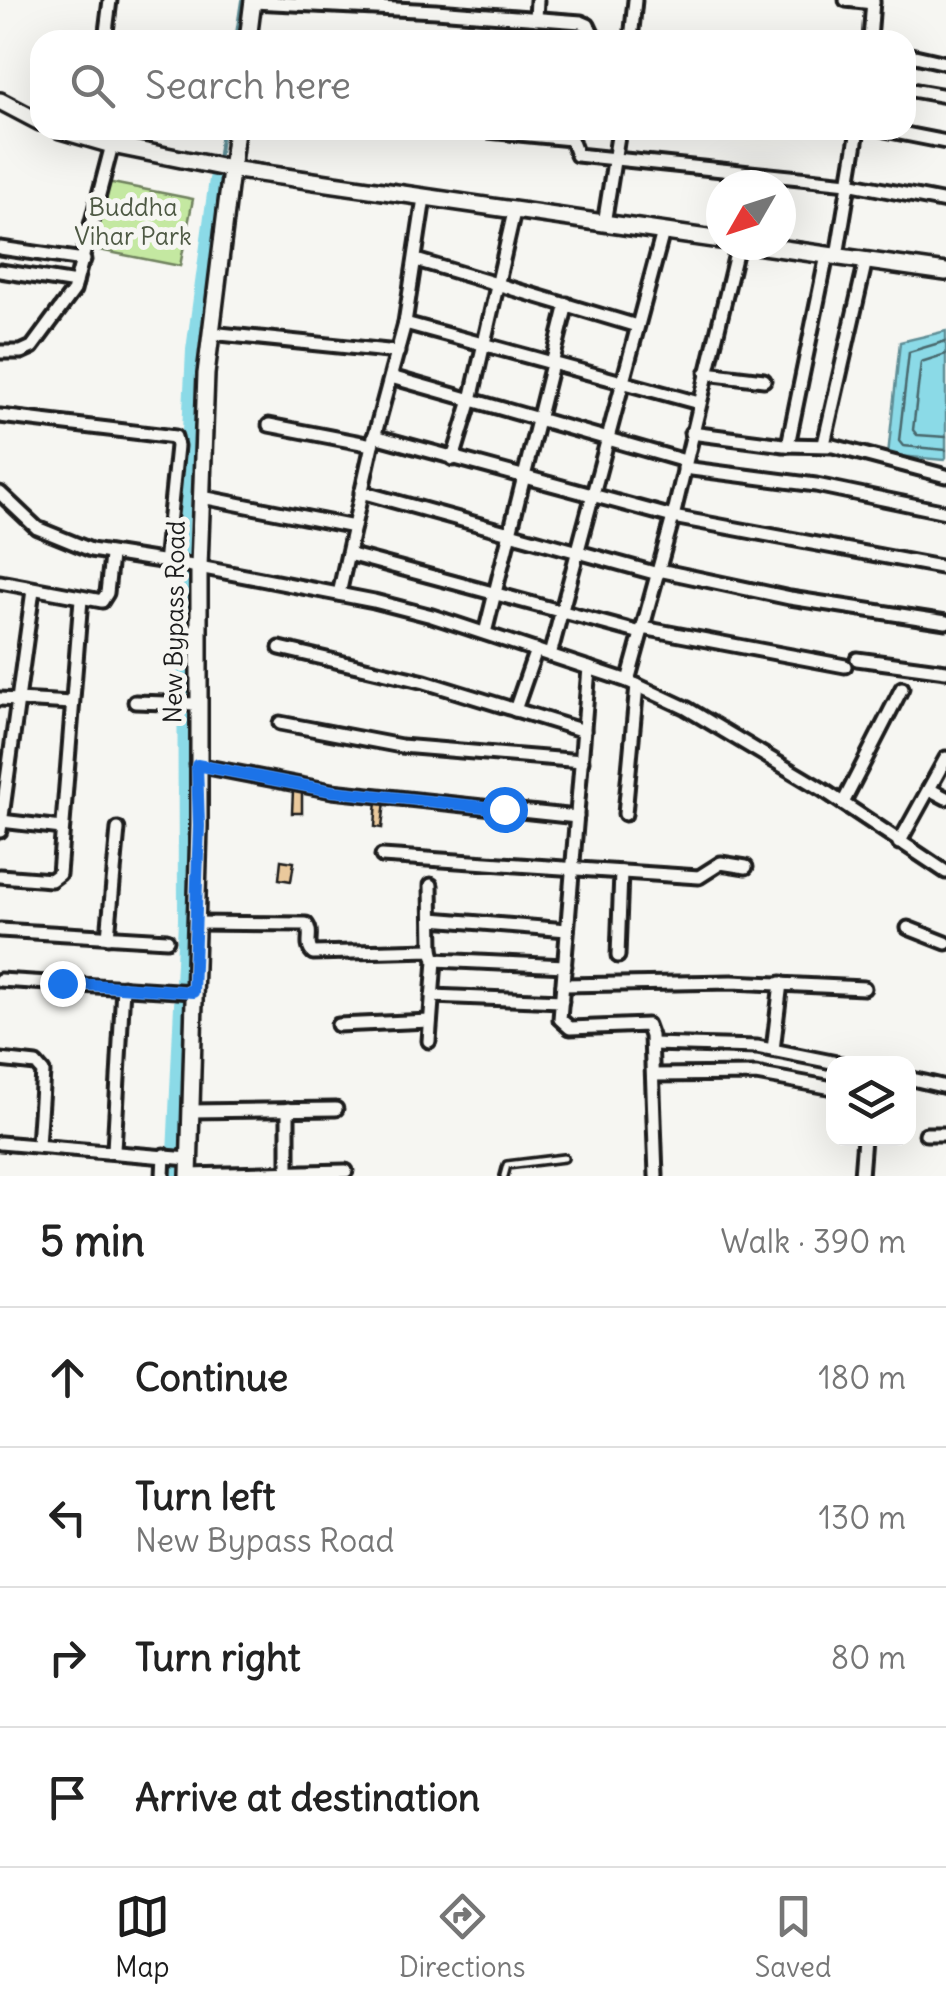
<!DOCTYPE html>
<meta charset="utf-8">
<style>
body{margin:0;font-family:Delius,sans-serif;background:#f6f6f6;color:#222}
.controls{position:absolute;right:30px;bottom:30px;display:grid;overflow:hidden;border-radius:20px;box-shadow:0 10px 40px #0002}
.controls button{width:90px;height:90px;display:grid;place-items:center;padding:0;border:0;border-bottom:2px solid #e0e0e0;background:#fff;color:#222;font:50px sans-serif}
.compass{position:absolute;left:706px;top:170px;width:90px;height:90px;border-radius:50%;background:#fff;box-shadow:0 10px 40px #0002;rotate:231deg}
.stop{position:absolute;width:30px;height:30px;margin:-22px;border:8px solid #1a73e8;border-radius:50%;background:#fff}
.stop.end{background:#1a73e8;border-color:#fff;box-shadow:0 2px 10px #0008}
.list{margin:0;padding:0;list-style:none}
h2{display:flex;justify-content:space-between;align-items:center;height:130px;margin:0;padding:0 40px;font-size:42px}
h2 small{font-size:32px;font-weight:400;color:#767676}
.list li{display:grid;grid-template-columns:65px 1fr auto;gap:30px;align-items:center;box-sizing:border-box;height:140px;padding:0 40px;border-top:2px solid #e0e0e0}
.list b{display:block;font-size:38px;white-space:nowrap}
.list p{margin:0;font-size:32px;white-space:nowrap;color:#767676}
.list em{font-size:32px;font-style:normal;color:#767676}
.icon{flex:none;width:55px;height:55px;fill:none;stroke:currentColor;stroke-width:2;stroke-linecap:round;stroke-linejoin:round}
.map{position:relative;flex:none;width:946px;height:1176px;overflow:hidden}
.search{position:absolute;background:#fff;box-shadow:0 10px 40px #0002;left:30px;right:30px;top:30px;height:110px;display:flex;align-items:center;gap:25px;box-sizing:border-box;padding:0 35px;border-radius:30px;color:#767676;font-size:38px}
.sheet{height:690px;background:#fff}
nav{display:flex;justify-content:space-around;align-items:center;box-sizing:border-box;height:140px;border-top:2px solid #e0e0e0;background:#fff;font-size:28px;color:#767676}
nav a{display:grid;justify-items:center;gap:5px}
nav .on{color:#1c1c1c}
.map>svg:first-child{display:block}
.green{fill:#c4e8a1;stroke:#70825e;stroke-width:2.5}
.water{fill:#8bdae7;stroke:#5f8e96;stroke-width:2.5}
.lines{fill:none;stroke-linecap:round;stroke-linejoin:round}
.shore{stroke:#48686d;stroke-width:2.5}
.stream{stroke:#5f8e96;stroke-width:4}
.canal{stroke:#8bdae7;stroke-width:12}
.building{fill:#eac99c;stroke:#1c1c1c;stroke-width:2.5}
.lane-casing{stroke:#1c1c1c;stroke-width:12}
.street-casing{stroke:#1c1c1c;stroke-width:19}
.secondary-casing{stroke:#1c1c1c;stroke-width:22}
.lane{stroke:#f6f6f2;stroke-width:5}
.street{stroke:#f6f6f2;stroke-width:11}
.secondary{stroke:#f6f6f2;stroke-width:15}
.route{stroke:#1a73e8;stroke-width:12}
.labels{text-anchor:middle;dominant-baseline:central;stroke-width:10;stroke-linejoin:round;paint-order:stroke}
.park-label{font-size:25px;fill:#4e5944;stroke:#f6f6f2}
.street-label{font-size:25px;fill:#1c1c1c;stroke:#f6f6f2}
</style>
<div class="map">
<svg width="946" height="1176" viewBox="0 0 946 1176">
<rect width="100%" height="100%" fill="#f6f6f2"/>
<filter id="ink" filterUnits="userSpaceOnUse"><feTurbulence type="fractalNoise" baseFrequency=".01" numOctaves="2"/><feDisplacementMap in="SourceGraphic" scale="20" xChannelSelector="R" yChannelSelector="G"/><feConvolveMatrix kernelMatrix="1 2 1 2 8 2 1 2 1" color-interpolation-filters="sRGB"/></filter>
<g filter="url(#ink)">
<path class="green" d="M102 181 193 199 180 266 89 248Z"/>
<path class="water" d="M946 331V457L944 460 888 455 900 342Z"/>
<g class="lines">
<g class="shore">
<path d="M946 341 909 352 899 441 903 446 946 450"/>
<path d="M946 354 921 362 913 430 917 435 946 437"/>
</g>
<g class="stream">
<path d="M236 40 242 0"/>
<path d="M218 161 222 130"/>
</g>
<path class="canal" d="M172 1176 184 920 183 532 192 350 215 179"/>
</g>
<g class="building">
<path d="M293 790H302V813H292Z"/>
<path d="M377 800 385 801 382 828 375 827Z"/>
<path d="M281 860 294 862 291 881 279 879Z"/>
</g>
<g class="lines">
<g class="lane-casing">
<path id="lane" d="M504 1176 507 1165 564 1158"/>
</g>
<g class="street-casing">
<g id="street">
<path d="M846 0 873 3"/>
<path d="M253 2 436 11 581 22 588 25 594 38 605 40"/>
<path d="M536 19 537 0"/>
<path d="M105 40 110 0"/>
<path d="M631 40 635 0"/>
<path d="M870 40 873 0"/>
<path d="M906 54 946 63"/>
<path d="M906 89 946 96"/>
<path d="M885 130 946 142"/>
<path d="M488 131 571 139 577 155 848 183 946 202"/>
<path d="M604 224 619 130"/>
<path d="M0 248 84 260"/>
<path d="M837 256 858 130"/>
<path d="M416 260 637 326"/>
<path d="M0 271 76 283"/>
<path d="M405 323 699 403"/>
<path d="M210 333 398 352"/>
<path d="M0 352H21L32 347 74 290 112 145"/>
<path d="M706 373 764 380"/>
<path d="M391 377 685 461"/>
<path d="M0 416 175 437 177 446 165 564"/>
<path d="M269 425 372 445"/>
<path d="M691 433 784 445 833 446 946 476"/>
<path d="M374 436 673 517 946 568"/>
<path d="M824 444 866 260"/>
<path d="M788 445 827 255"/>
<path d="M453 459 471 400 514 212"/>
<path d="M684 468 816 485 946 512"/>
<path d="M361 492 658 574"/>
<path d="M0 493 37 528 91 550 199 567 374 601 432 616 628 681 686 708 823 790 946 872"/>
<path d="M202 497 354 527"/>
<path d="M348 554 641 633"/>
<path d="M659 570 790 598 946 622"/>
<path d="M0 582 102 601 107 593 111 556"/>
<path d="M339 594 372 445 405 323 424 198"/>
<path d="M643 628 845 666"/>
<path d="M485 633 567 304"/>
<path d="M280 648 425 682 584 731"/>
<path d="M550 655 663 232"/>
<path d="M857 659 946 671"/>
<path d="M589 668 560 1019 570 1028 647 1025 651 1036 656 1176"/>
<path d="M628 681 673 517 738 245"/>
<path d="M0 699 72 703"/>
<path d="M135 702 198 704"/>
<path d="M515 710 536 650"/>
<path d="M280 723 401 746 582 761"/>
<path d="M197 765 332 791 577 817"/>
<path d="M929 789 946 798"/>
<path d="M843 803 902 688"/>
<path d="M625 814 637 685"/>
<path d="M1 821 62 828"/>
<path d="M0 831 33 590"/>
<path d="M899 843 946 758"/>
<path d="M382 856 699 877 721 863 746 867"/>
<path d="M0 876 51 880 59 874 81 599"/>
<path d="M431 885 432 950"/>
<path d="M432 919 567 930"/>
<path d="M196 923 306 924C314 933 304 945 313 953L432 950 435 960 429 1041"/>
<path d="M908 928 946 943"/>
<path d="M0 930 167 940"/>
<path d="M108 937 118 829"/>
<path d="M618 956 621 872"/>
<path d="M435 960 565 966"/>
<path d="M0 980 193 992"/>
<path d="M563 985 732 982 864 988"/>
<path d="M432 996 562 1001"/>
<path d="M338 1025 430 1021"/>
<path d="M652 1044 757 1047 842 1064"/>
<path d="M773 1050 781 983"/>
<path d="M0 1060 36 1064 43 1072 38 1145"/>
<path d="M653 1075 756 1074 833 1088"/>
<path d="M908 1078 946 1087"/>
<path d="M190 1111 336 1109"/>
<path d="M926 1134H946"/>
<path d="M0 1143 189 1159"/>
<path d="M114 1150 123 987"/>
<path d="M288 1173V1109"/>
<path d="M189 1175 346 1171"/>
<path d="M163 1176 164 1155"/>
<path d="M861 1176 864 1138"/>
</g>
</g>
<g class="secondary-casing">
<g id="secondary">
<path d="M248 40 253 0"/>
<path d="M0 101 40 122"/>
<path d="M60 130 112 145 231 169 721 240"/>
<path d="M756 245 946 272"/>
<path d="M189 1176 199 826V567L206 374 236 130"/>
</g>
</g>
<use href="#lane" class="lane"/>
<use href="#street" class="street"/>
<use href="#secondary" class="secondary"/>
</g>
</g>
<g class="lines" filter="url(#ink)">
<path class="route" d="M62 983 193 992 199 826 197 765 332 791 504 809"/>
</g>
<g class="labels">
<g class="park-label">
<text x="133" y="207">Buddha<tspan x="133" dy="29">Vihar Park</tspan></text>
</g>
<g class="street-label">
<text transform="translate(174 622) rotate(-89)">New Bypass Road</text>
</g>
</g>
</svg>
<div class="controls">
<button><svg class="icon" aria-label="layers" viewBox="0 0 24 24"><path d="M12 4l9 5-9 5-9-5zM3 14l9 5 9-5"/></svg></button>
</div>
<svg class="compass" viewBox="-18 -18 36 36"><path d="M0-13l5 13h-10z" fill="#e53935"/><path d="M0 13l5-13h-10z" fill="#767676"/></svg>
<div class="stop" style="left:504px;top:809px"></div>
<div class="stop end" style="left:62px;top:983px"></div>
<div class="search"><svg class="icon" aria-label="search" viewBox="0 0 24 24"><circle cx="10" cy="10" r="6"/><path d="M15 15l6 6"/></svg>Search here</div>
</div>
<section class="sheet">
<h2>5 min<small>Walk · 390 m</small></h2>
<ul class="list">
<li><svg class="icon" aria-label="ahead" viewBox="0 0 24 24"><path d="M12 20V5M6 11l6-6 6 6"/></svg><div><b>Continue</b></div><em>180 m</em></li>
<li><svg class="icon" aria-label="left" viewBox="0 0 24 24"><path d="M17 20v-9H6M10 6l-5 5 5 5"/></svg><div><b>Turn left</b><p>New Bypass Road</p></div><em>130 m</em></li>
<li><svg class="icon" aria-label="right" viewBox="0 0 24 24"><path d="M7 20v-9h11M14 6l5 5-5 5"/></svg><div><b>Turn right</b></div><em>80 m</em></li>
<li><svg class="icon" aria-label="arrive" viewBox="0 0 24 24"><path d="M6 21V4h12l-3 4 3 4H6"/></svg><div><b>Arrive at destination</b></div></li>
</ul>
</section>
<nav>
<a class="on"><svg class="icon" aria-label="map" viewBox="0 0 24 24"><path d="M3 6l6-2 6 2 6-2v14l-6 2-6-2-6 2zM9 4v14M15 6v14"/></svg>Map</a>
<a><svg class="icon" aria-label="directions" viewBox="0 0 24 24"><path d="M12 3l9 9-9 9-9-9zM9 14v-3h6M13 9l2 2-2 2"/></svg>Directions</a>
<a><svg class="icon" aria-label="saved" viewBox="0 0 24 24"><path d="M7 4h10v16l-5-4-5 4z"/></svg>Saved</a>
</nav>
